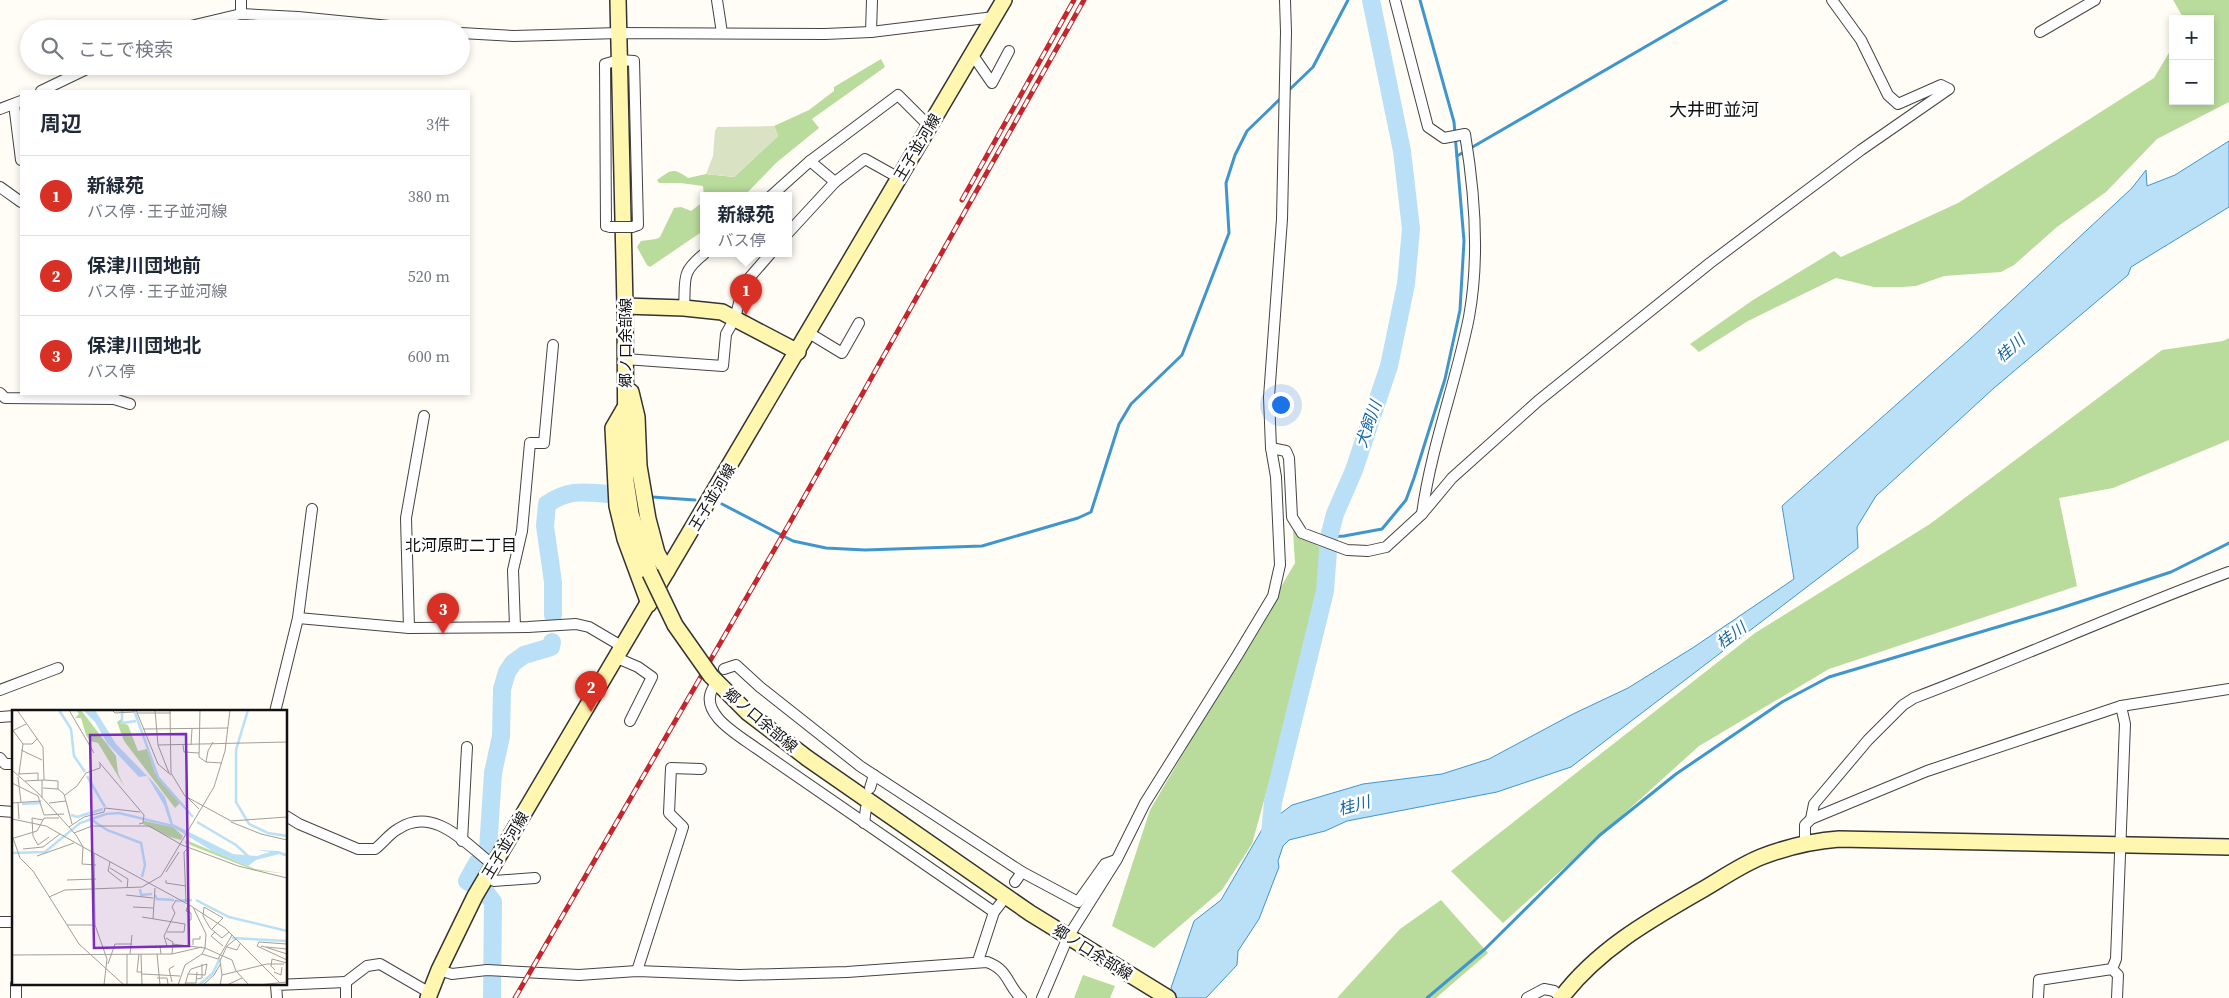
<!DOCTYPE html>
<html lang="ja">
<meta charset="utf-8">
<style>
body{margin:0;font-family:"Source Serif 4","Noto Sans JP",serif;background:#f2f2f3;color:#1f2937}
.controls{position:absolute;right:15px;top:15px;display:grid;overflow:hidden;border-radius:0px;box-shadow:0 2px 8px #0003}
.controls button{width:45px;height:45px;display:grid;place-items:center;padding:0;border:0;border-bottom:1px solid #e0e1e3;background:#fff;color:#1f2937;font:25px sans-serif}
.you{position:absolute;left:1280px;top:404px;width:18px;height:18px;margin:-12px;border:4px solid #fff;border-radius:50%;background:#1a73e8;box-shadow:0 0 0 8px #1a73e833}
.badge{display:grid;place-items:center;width:32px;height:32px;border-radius:50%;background:#d93025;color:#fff;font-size:16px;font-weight:700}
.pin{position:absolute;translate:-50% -41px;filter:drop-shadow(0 1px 2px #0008)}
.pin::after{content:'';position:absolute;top:26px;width:18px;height:15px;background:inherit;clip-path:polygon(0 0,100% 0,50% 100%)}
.popup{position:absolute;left:700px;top:192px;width:92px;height:65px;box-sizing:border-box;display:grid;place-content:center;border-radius:0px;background:#fff;filter:drop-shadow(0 1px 4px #0005);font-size:16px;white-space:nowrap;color:#747a83}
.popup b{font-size:19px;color:#1f2937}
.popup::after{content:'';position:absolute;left:50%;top:100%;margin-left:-10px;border:10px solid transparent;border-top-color:#fff}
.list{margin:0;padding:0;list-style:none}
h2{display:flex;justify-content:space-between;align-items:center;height:65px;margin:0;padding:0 20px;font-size:21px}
h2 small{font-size:16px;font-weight:400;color:#747a83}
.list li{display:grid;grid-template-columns:32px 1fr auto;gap:15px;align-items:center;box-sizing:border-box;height:80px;padding:0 20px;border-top:1px solid #e0e1e3}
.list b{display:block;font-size:19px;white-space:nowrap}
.list p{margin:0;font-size:16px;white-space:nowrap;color:#747a83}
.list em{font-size:16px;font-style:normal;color:#747a83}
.icon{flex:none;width:28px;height:28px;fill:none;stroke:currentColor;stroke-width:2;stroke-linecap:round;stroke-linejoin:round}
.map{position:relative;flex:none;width:2229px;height:998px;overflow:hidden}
.search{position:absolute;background:#fff;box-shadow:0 2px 8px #0003;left:20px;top:20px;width:450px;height:55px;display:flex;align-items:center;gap:12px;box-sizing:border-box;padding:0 18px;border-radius:28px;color:#747a83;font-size:19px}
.panel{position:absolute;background:#fff;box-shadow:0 2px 8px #0003;left:20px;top:90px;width:450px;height:305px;border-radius:0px}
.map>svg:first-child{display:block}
.forest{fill:#b9dc9c}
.cemetery{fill:#d9e3c4}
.water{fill:#b9e0f7;stroke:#3f96cf}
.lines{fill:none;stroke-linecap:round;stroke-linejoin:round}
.stream{stroke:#3f96cf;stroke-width:3}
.river{stroke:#b9e0f7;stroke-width:18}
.street-casing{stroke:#444;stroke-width:12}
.secondary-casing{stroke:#333;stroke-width:18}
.street{stroke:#fff;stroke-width:10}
.secondary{stroke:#fff6b0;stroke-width:15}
.rail-casing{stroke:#c4262e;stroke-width:5}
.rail{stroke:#fff;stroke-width:3;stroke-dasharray:9;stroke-linecap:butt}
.street-bridge-casing{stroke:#444;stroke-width:12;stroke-linecap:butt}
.secondary-bridge-casing{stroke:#333;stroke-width:18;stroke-linecap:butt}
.street-bridge{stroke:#fff;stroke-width:10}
.secondary-bridge{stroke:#fff6b0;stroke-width:15}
.labels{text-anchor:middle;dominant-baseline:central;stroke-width:5;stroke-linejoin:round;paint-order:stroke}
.street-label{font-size:15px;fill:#111;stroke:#fff}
.water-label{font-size:16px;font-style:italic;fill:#1768a6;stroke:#fff}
.neighbourhood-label{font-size:16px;fill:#111;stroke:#fff}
.quarter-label{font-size:18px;fill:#111;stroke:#fff}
.inset-river{fill:none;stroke:#b9e0f7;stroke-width:2.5}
.inset-road{fill:none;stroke:#a09f9a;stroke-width:1}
.view{fill:#7b2cbf;fill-opacity:0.15;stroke:#7b2cbf;stroke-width:2.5}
.inset-edge{fill:none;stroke:#111;stroke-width:2.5}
</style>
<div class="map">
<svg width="2229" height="998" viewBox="0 0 2229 998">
<rect width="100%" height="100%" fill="#fffdf5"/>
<g class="forest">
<path d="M2173 0H2229V102L2157 139 2106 192 2057 227 2014 265 2001 272 1944 276 1916 286 1902 287H1874L1836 278 1748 321 1699 352 1690 344 1753 300 1834 251 1841 257 1958 203 2154 78 2173 46V101H2210V19H2184Z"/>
<path d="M881 59 885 67 812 119 819 128 776 163 744 196 738 193 736 196H704L703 186 680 183H659L657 180C671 170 673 167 688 178L706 174 734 177 778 136 774 126 809 110 834 91V87Z"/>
<path d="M703 202V231L650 267 647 265 637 247 641 241 656 239 660 237 674 208 681 207 691 211Z"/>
<path d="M2229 338V440L2113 488 2059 498 2077 586 1829 669 1699 746 1503 923 1451 871 1755 633 1930 524 2162 350 2223 341Z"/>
<path d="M1293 531 1320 547 1322 576 1293 696 1252 844 1222 890 1154 948 1112 926 1150 810 1295 563Z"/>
<path d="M1441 900 1488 953 1436 998H1337L1400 929Z"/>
<path d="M1083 975 1115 986 1110 998H1074Z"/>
</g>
<path class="cemetery" d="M774 126 778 136 734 177 706 174 713 156 715 131 717 127Z"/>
<path class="water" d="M2229 141V207L2131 267 2128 275 1994 388 1876 496 1857 527 1858 548 1571 767 1497 792 1347 821 1325 831 1289 840 1283 846 1278 861 1279 867 1259 919 1238 951 1237 965 1206 998H1174L1175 994 1171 988 1194 921 1221 900 1264 826 1292 805 1363 784 1442 774 1489 759 1573 714 1628 688 1694 647 1794 579 1782 506 1968 341 2132 188 2146 170 2147 186 2175 175Z"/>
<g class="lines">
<g class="stream">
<path d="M1287 92 1313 67 1348 0"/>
<path d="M1457 156 1726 0"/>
<path d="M652 497 695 500"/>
<path d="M722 504 793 541 826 548 865 550 982 546 1078 518 1091 512 1119 424 1131 404 1182 355 1229 233 1226 183 1235 155 1247 131 1281 98"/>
<path d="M1329 537 1344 536 1382 529 1406 500 1414 478 1445 379 1460 310 1464 241 1454 122 1420 0"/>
<path d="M1427 998 1485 949 1600 835 1676 774 1782 702 1829 677 2058 609 2171 572 2229 543"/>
</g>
<g class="river">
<path d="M553 615V582L545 526 547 504C569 489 584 492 609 494"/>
<path d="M1269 844 1273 802 1325 591 1329 537 1335 514 1354 470 1389 366 1406 284 1411 229 1402 151 1371 0"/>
<path d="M488 849 493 773 501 736 502 689 507 672 513 663 524 655 551 647 552 642"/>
<path d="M477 863 467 881 484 890 493 902 492 998"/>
</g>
<g class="street-casing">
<g id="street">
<path d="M241 0V14"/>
<path d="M717 0 722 33"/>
<path d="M1395 0 1428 127 1444 138 1465 134C1475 194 1480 257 1469 317 1456 383 1431 447 1422 514"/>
<path d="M178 29 241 14 298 17 420 29"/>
<path d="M871 32 872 0"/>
<path d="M2040 32 2095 0"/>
<path d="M461 33 514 36 619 33 825 34 871 32 994 17"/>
<path d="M972 54 992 83 1009 51"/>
<path d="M41 91 93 66"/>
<path d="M14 104 21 160"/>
<path d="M0 109 21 101"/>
<path d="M810 161 898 95 929 126"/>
<path d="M0 187 21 202"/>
<path d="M771 196 810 161 835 182 865 159 899 178"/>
<path d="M610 227 606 226 605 64 619 60 634 61 638 225 632 227"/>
<path d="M788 233 835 182"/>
<path d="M684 308C686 279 680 273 704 254"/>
<path d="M809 333 842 353 859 323"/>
<path d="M625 359 723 366 726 334 735 318 744 284 770 254"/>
<path d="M0 393 5 398 114 399 130 404"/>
<path d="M1271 448 1286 451 1289 458 1292 517 1302 533 1347 550 1368 551 1386 547 1422 514 1452 478 1538 401 1710 263 1861 150 1949 89 1941 85 1898 104 1888 95 1861 40 1832 0"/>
<path d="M298 618 409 628 528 627 576 624 589 627 623 647"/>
<path d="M515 627 513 570 522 531 530 443H544L553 345"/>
<path d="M409 628 406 518 424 416"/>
<path d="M617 658 638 667 652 677 630 721"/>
<path d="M724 669 736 665 760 687 860 766 1022 872 1078 902 1105 864 1116 860"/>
<path d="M713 688C698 713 738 735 756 748L994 912"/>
<path d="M0 690 58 668"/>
<path d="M275 712 298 618 312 509"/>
<path d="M0 717 14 716"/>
<path d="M0 758 5 764H14"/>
<path d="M870 788 874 775"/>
<path d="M0 811 14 812"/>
<path d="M286 816 299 824 358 849H375C383 843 389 834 398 829 434 805 466 844 493 865"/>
<path d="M1811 819 1814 804 1868 740 1903 705 1914 698C2020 658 2123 611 2229 572"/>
<path d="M864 823 866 808"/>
<path d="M462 841 467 747"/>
<path d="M1805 843V825L1811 819 1927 771 2121 706 2229 689"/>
<path d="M488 875 494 881 535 878"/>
<path d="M1015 882 1022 872"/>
<path d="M0 922H14"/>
<path d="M978 961 994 912 1001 903"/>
<path d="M2112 969 2116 959 2125 724 2121 706"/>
<path d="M2112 969 2118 975 2117 998"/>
<path d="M439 970 452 974 487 970 579 975 637 971 740 975 847 972 987 962C1009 970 1007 985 1021 998"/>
<path d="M637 971 683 827 669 813 671 768 701 769"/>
<path d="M16 998V984"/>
<path d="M277 998 276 985 346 982"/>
<path d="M346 998V982L367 966 380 964 430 993"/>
<path d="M1042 998 1068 937 1117 859 1145 803 1237 656 1273 596 1280 565 1276 477 1271 448 1269 397 1282 219 1286 32 1285 0"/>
<path d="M1527 998 1544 989 1554 991 1561 998"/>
<path d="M2038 998 2039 980 2112 969"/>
</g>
</g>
<g class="secondary-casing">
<g id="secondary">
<path d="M618 0 625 306 626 481 631 514 650 573"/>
<path d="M625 306 684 308 722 312 798 352"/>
<path d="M631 392 637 417 639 466 648 519 657 553 667 571"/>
<path d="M624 409 613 428 617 506 625 539 649 604"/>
<path d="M711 676 747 712 807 758 1030 913 1168 998"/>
<path d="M428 998 439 970 475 896 1004 0"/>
<path d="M1561 998C1598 949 1650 920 1702 890 1721 879 1741 865 1761 857 1787 847 1812 841 1839 839L2229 847"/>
</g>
</g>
<use href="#street" class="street"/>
<use href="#secondary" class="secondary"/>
<g class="rail-casing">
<g id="rail">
<path d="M962 200 1074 0"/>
<path d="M515 998 788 526 1084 0"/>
</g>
</g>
<use href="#rail" class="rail"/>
<g class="street-bridge-casing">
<path id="street-bridge" d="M610 227H632"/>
</g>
<g class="secondary-bridge-casing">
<path id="secondary-bridge" d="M650 573 675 625 711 676"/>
</g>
<use href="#street-bridge" class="street-bridge"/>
<use href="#secondary-bridge" class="secondary-bridge"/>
</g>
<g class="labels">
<g class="street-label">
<text transform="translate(917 147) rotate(-59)">王子並河線</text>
<text transform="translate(625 343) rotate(-90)">郷ノ口余部線</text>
<text transform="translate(712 497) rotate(-59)">王子並河線</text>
<text transform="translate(761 720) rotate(40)">郷ノ口余部線</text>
<text transform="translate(505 845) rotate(-59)">王子並河線</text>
<text transform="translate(1093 952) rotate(32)">郷ノ口余部線</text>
</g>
<g class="water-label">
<text transform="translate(2010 348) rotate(-42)">桂川</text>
<text transform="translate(1368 424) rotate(-71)">犬飼川</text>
<text transform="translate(1731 635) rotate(-37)">桂川</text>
<text transform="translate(1354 805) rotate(-15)">桂川</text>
</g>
<g class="neighbourhood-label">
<text x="461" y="545">北河原町二丁目</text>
</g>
<g class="quarter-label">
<text x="1714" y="109">大井町並河</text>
</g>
</g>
<g transform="translate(12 710)">
<rect width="275" height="275" fill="#fffdf5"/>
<path d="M64 0H69L104 46 106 63 112 76 86 33 78 31 74 25 69 8H63L67 4ZM109 9 110 13 116 15 126 41 135 39 143 63 168 93 163 98 112 31 105 12ZM132 111 161 117 171 126 169 130 158 127 131 114ZM174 130 243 159 275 164 242 160 173 133Z" fill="#b9dc9c"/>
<path d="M71 0H83L104 34 142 73 153 87 161 114 221 144 245 146 258 142 246 140H250L266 141 275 144V147L267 144 244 150 236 156 202 142 159 116 152 95 135 66 127 67 95 33 83 12Z" fill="#b9e0f7"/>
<path class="inset-river" d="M47 0 59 19 62 46 73 62M110 0V13L124 11M122 0 146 67 181 107M236 0 224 40V92L237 114 256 123 275 126M75 66 93 97M10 94 28 93M59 105 65 107 91 99M77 108 95 120 129 133 133 155 130 167M185 112 224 135 237 147M0 143 33 142 68 113 94 104 107 103 161 116M128 179 129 185 140 184M143 185 145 189 162 190M184 190 217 207 275 221M164 191 180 190M220 228 275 231M187 275 201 263 208 248"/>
<path class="inset-road" d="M5 0 31 37 32 70M57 0 82 43M100 0 103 3 122 2M124 0 146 54 159 65M143 0 146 35 157 63M158 0 159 63 173 86 219 111 275 107M188 0 187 47 194 52 210 53M125 3H159M0 19 11 34M131 19 216 18M0 21 14 14M11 34H20L25 29M146 35 275 32M171 35 172 42 187 43M179 35 180 19M9 40 30 50M87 52 132 105 131 113 127 114M194 52 196 41 201 32M0 60 27 84 64 125 71 137 181 197 194 224 193 238 220 250 224 261 237 275M6 64 26 63V70M7 64 11 34M6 67 9 92M30 70V88M32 70 46 71V79M13 71 32 70M0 73 26 86 32 105 52 104M31 78 46 79 52 84 60 114M53 85 65 76 74 63 88 58V54M175 87 187 99M0 93 29 91M6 93 7 109M37 93 54 91M0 109 34 116 71 137 70 154 84 155M31 110 20 108 21 126 26 135 37 127M219 112 249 124 275 130M57 117 72 107 92 102 93 98 128 102M62 123 80 116H137L170 135 226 156 275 168M0 125 8 148 21 161 67 234 112 275M2 128 25 121 32 108H47M11 139 31 137 48 124M82 143 83 215 95 249 92 275M25 146 62 133M98 152 96 161 110 172M98 158 116 169 115 178M154 162 167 142M55 170 84 169M154 170V173L174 176M114 185 141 188M37 187 53 180 130 177 149 166 202 77 213 41 218 0M174 192 172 142 177 137M121 197 141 198M182 198 213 218 267 272M130 207 173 214 172 222H155M141 209 143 178M176 210H179V203L174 201 176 195M55 215H83M200 219 211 208 192 197 191 206 198 218 210 228 217 222M203 222 199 226 211 236M154 228 161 232 160 244M160 234 193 238 190 244 173 255 166 275M275 234 247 232 245 236 275 250M181 235V229H188V226M215 237 225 240 228 234M254 237 275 239M248 238 250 236 275 244M118 244 120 225M127 244 125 262H130M129 244 130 275M145 244 148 275M149 244 148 237 155 236 152 226 163 203 160 197 164 190M190 244 206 249 220 225M0 245 160 244 190 237M96 254 103 234H120M263 260 259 256 260 249 275 253M262 262 269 265 270 257M130 264 168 266M210 265 208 251 215 236 224 229M145 268H155L156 274M184 269 190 268V254M160 272 157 259 162 256M173 273H184L185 262M115 275V244M173 275 176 264 179 259 195 254 193 265 176 264M191 275 202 265 209 253M208 275 210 265 255 254H272M215 275 230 268M246 275 275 272"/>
<path class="view" d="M174 24 177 236 82 238 78 25Z"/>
<rect width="275" height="275" class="inset-edge"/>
</g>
</svg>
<div class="controls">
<button>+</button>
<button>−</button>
</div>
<div class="you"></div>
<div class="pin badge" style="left:746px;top:315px">1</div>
<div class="popup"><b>新緑苑</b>バス停</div>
<div class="pin badge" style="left:591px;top:712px">2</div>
<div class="pin badge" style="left:443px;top:634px">3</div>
<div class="search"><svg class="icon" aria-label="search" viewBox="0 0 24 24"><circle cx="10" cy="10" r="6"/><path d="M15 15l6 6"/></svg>ここで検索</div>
<section class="panel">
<h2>周辺<small>3件</small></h2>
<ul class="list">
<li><span class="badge">1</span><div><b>新緑苑</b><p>バス停 · 王子並河線</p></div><em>380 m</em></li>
<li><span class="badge">2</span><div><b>保津川団地前</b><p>バス停 · 王子並河線</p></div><em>520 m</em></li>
<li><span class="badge">3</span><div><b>保津川団地北</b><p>バス停</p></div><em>600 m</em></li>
</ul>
</section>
</div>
